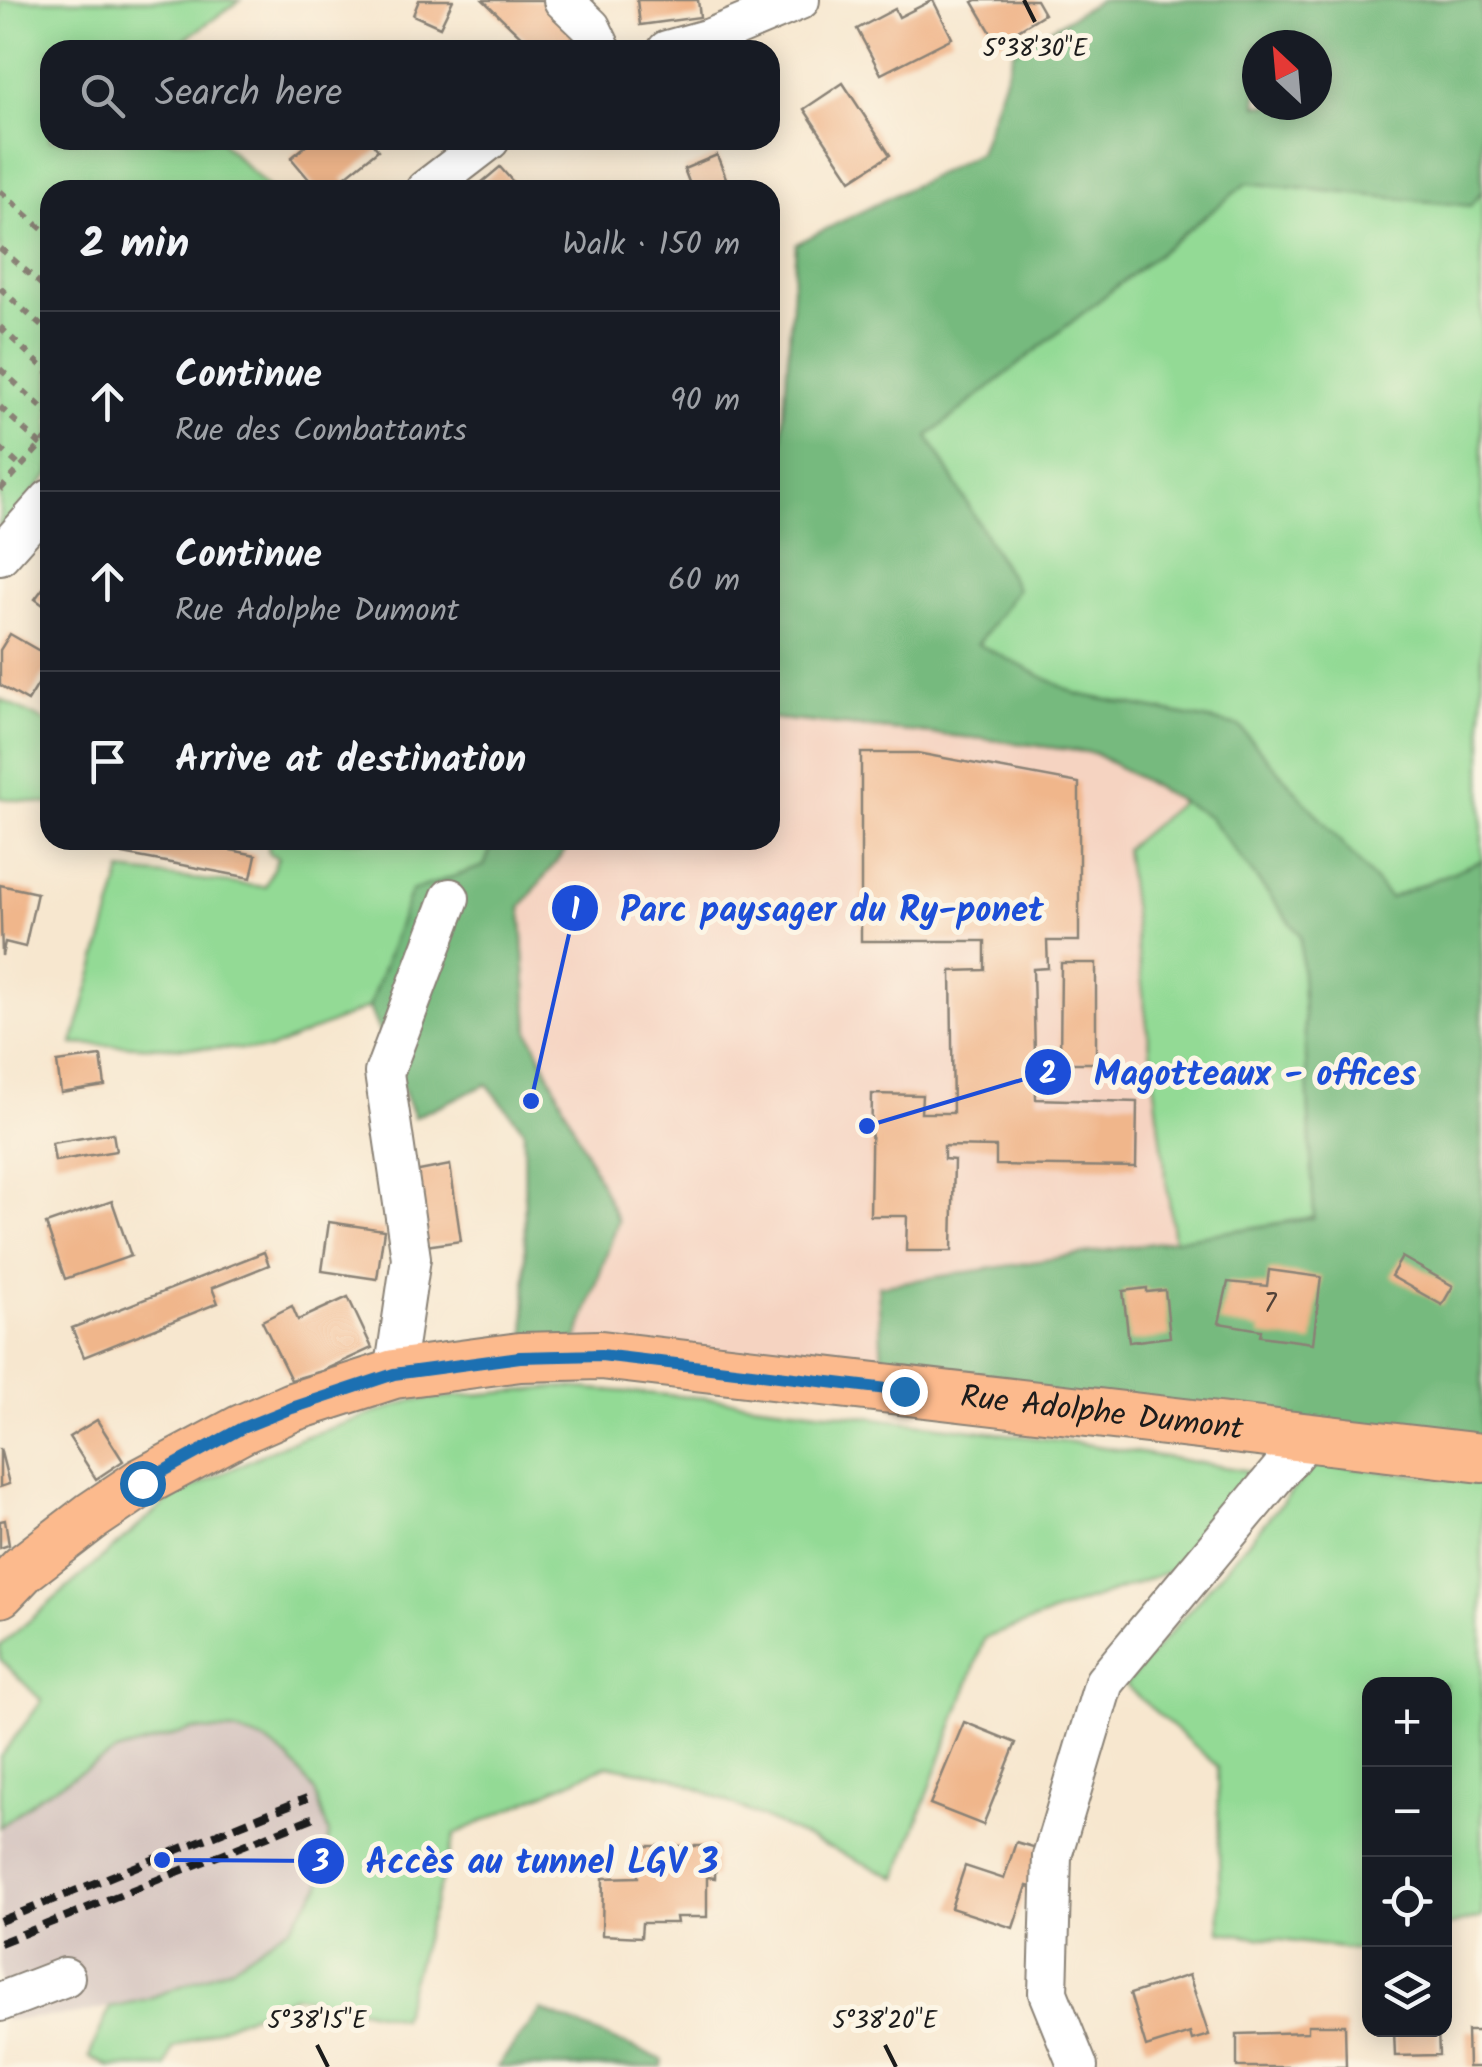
<!DOCTYPE html>
<meta charset="utf-8">
<style>
body{margin:0;font-family:Kalam,sans-serif;background:#20242c;color:#f1f3f6}
.controls{position:absolute;right:30px;bottom:30px;display:grid;overflow:hidden;border-radius:20px;box-shadow:0 5px 25px #0003}
.controls button{width:90px;height:90px;display:grid;place-items:center;padding:0;border:0;border-bottom:2px solid #363941;background:#171b24;color:#f1f3f6;font:50px sans-serif}
.compass{position:absolute;left:1242px;top:30px;width:90px;height:90px;border-radius:50%;background:#171b24;box-shadow:0 5px 25px #0003;rotate:334deg}
.stop{position:absolute;width:30px;height:30px;margin:-22px;border:8px solid #1f6fb2;border-radius:50%;background:#fff}
.stop.end{background:#1f6fb2;border-color:#fff;box-shadow:0 2px 10px #0008}
.list{margin:0;padding:0;list-style:none}
h2{display:flex;justify-content:space-between;align-items:center;height:130px;margin:0;padding:0 40px;font-size:42px}
h2 small{font-size:32px;font-weight:400;color:#9ea1a6}
.list li{display:grid;grid-template-columns:65px 1fr auto;gap:30px;align-items:center;box-sizing:border-box;height:180px;padding:0 40px;border-top:2px solid #363941}
.list b{display:block;font-size:38px;white-space:nowrap}
.list p{margin:0;font-size:32px;white-space:nowrap;color:#9ea1a6}
.list em{font-size:32px;font-style:normal;color:#9ea1a6}
.icon{flex:none;width:55px;height:55px;fill:none;stroke:currentColor;stroke-width:2;stroke-linecap:round;stroke-linejoin:round}
.map{position:relative;flex:none;width:1482px;height:2067px;overflow:hidden}
.search{position:absolute;background:#171b24;box-shadow:0 5px 25px #0003;left:40px;top:40px;width:740px;height:110px;display:flex;align-items:center;gap:25px;box-sizing:border-box;padding:0 35px;border-radius:30px;color:#9ea1a6;font-size:38px}
.panel{position:absolute;background:#171b24;box-shadow:0 5px 25px #0003;left:40px;top:180px;width:740px;height:670px;border-radius:30px}
.map>svg:first-child{display:block}
.built{fill:#f5d3c1}
.industrial{fill:#d1c0bc}
.green{fill:#93da95;stroke:#587b58;stroke-width:2.5;fill-rule:evenodd}
.forest{fill:#76ba7e;stroke:#496b4d;stroke-width:2.5;fill-rule:evenodd}
.building{fill:#f0b68b}
.lines{fill:none;stroke-linecap:round;stroke-linejoin:round}
.minor-casing{stroke:#8a8276;stroke-width:42}
.major-casing{stroke:#8a8276;stroke-width:52}
.path{stroke:#8a8276;stroke-width:6;stroke-dasharray:8 8;stroke-linecap:butt}
.minor{stroke:#fff;stroke-width:38}
.major{stroke:#fcba8d;stroke-width:48}
.rail{stroke:#1c1c1c;stroke-width:8;stroke-dasharray:15 8;stroke-linecap:butt}
.route{stroke:#1f6fb2;stroke-width:12}
.ticks{fill:none;stroke:#1c1c1c;stroke-width:4}
.labels{text-anchor:middle;dominant-baseline:central;stroke-width:10;stroke-linejoin:round;paint-order:stroke}
.number-label{font-size:28px;fill:#514238}
.street-label{font-size:32px;fill:#1c1c1c;stroke:#fcf5e5}
.ticks-label{font-size:25px;text-anchor:middle;fill:#1c1c1c;stroke:#fcf5e5;stroke-width:10;stroke-linejoin:round;paint-order:stroke}
.leader{fill:none;stroke:#1d4ed8;stroke-width:4}
.callout-dot{fill:#1d4ed8;stroke:#fcf5e5;stroke-width:4}
.mark-label{font-size:30px;text-anchor:middle;font-weight:bold;fill:#fff}
.callout-label{font-size:35px;text-anchor:middle;font-weight:bold;fill:#1d4ed8;stroke:#fcf5e5;stroke-width:10;stroke-linejoin:round;paint-order:stroke}
</style>
<div class="map">
<svg width="1482" height="2067" viewBox="0 0 1482 2067">
<rect width="100%" height="100%" fill="#fcf5e5"/>
<filter id="ink" filterUnits="userSpaceOnUse"><feTurbulence type="fractalNoise" baseFrequency=".01" numOctaves="2"/><feDisplacementMap in="SourceGraphic" scale="20" xChannelSelector="R" yChannelSelector="G"/><feConvolveMatrix kernelMatrix="1 2 1 2 8 2 1 2 1" color-interpolation-filters="sRGB"/></filter>
<filter id="wash" filterUnits="userSpaceOnUse"><feTurbulence type="fractalNoise" baseFrequency=".0048" numOctaves="4" result="noise"/><feDisplacementMap in="SourceGraphic" scale="40" xChannelSelector="R" yChannelSelector="G"/><feGaussianBlur stdDeviation="2.25" result="paint"/><feColorMatrix in="noise" values="0 0 0 0 0 0 0 0 0 0 0 0 0 0 0 0 0 1.4 0 .05"/><feComposite in="paint" operator="in"/></filter>
<g filter="url(#wash)">
<rect width="100%" height="100%" fill="#f7e7cf"/>
<path class="built" d="M770 718 985 739 1093 753 1182 802 1125 849 1174 1241 878 1286 883 1381 577 1340 618 1221 529 1031 521 906 573 840H770Z"/>
<path class="industrial" d="M193 1730 235 1731 267 1742 290 1760 315 1792 329 1834 320 1886 290 1926 231 1967 147 1999 73 2015 5 2020 0 2009V1827L39 1796 116 1752Z"/>
<g class="green">
<path d="M0 0H241L169 50H50V140H219L271 190H50V474L0 529Z"/>
<path d="M1100 0H1482V1188L1174 1241 1125 849 1181 802 1093 753 985 739 770 718V486L779 481 1016 159 1014 50ZM1257 45H1317V105H1257Z"/>
<path d="M0 699 50 724V804L0 798Z"/>
<path d="M268 840H573L521 907 529 1031 618 1221 526 1346 524 1130 487 1084 414 1117 369 1007 268 1050 73 1044 122 871 265 887 278 857 269 854Z"/>
<path d="M565 1387 719 1399 1079 1443 1261 1473 1190 1564 985 1638 897 1878 672 1777 607 1765 455 1834 401 2018 296 1995 173 2048 166 2067H110L89 2057 110 2007 147 1999 231 1967 290 1926 320 1886 329 1834 315 1792 290 1760 267 1742 235 1731 193 1730 116 1752 39 1796 0 1827V1757L42 1701 0 1659V1646L171 1498 284 1444 414 1400Z"/>
<path d="M1316 1463 1482 1483V1917L1445 1927 1444 1684H1370V1947L1357 1950 1220 1932 1218 1767 1125 1685Z"/>
</g>
<g class="forest">
<path d="M1100 0H1482V191L1470 206 1247 183 928 436 1017 589 978 644 1077 694 1239 726 1390 898 1482 860V1446L883 1381 878 1286 1314 1218 1300 935 1209 817 1094 753 985 739 770 718V486L779 481 796 244 979 153 1014 50ZM1257 45H1317V105H1257Z"/>
<path d="M494 840H573L521 907 529 1031 618 1221 577 1340 526 1346 524 1130 487 1084 414 1117 369 1007 411 891 484 866Z"/>
<path d="M541 2010 663 2060 662 2067H497Z"/>
</g>
<g id="blocks">
<g class="building">
<path d="M419 0H453L440 27 413 15Z"/>
<path d="M483 0H550L583 34 568 50H535Z"/>
<path d="M637 0H698L700 17 640 25Z"/>
<path d="M933 0 952 38 881 74 857 29 895 9 899 17Z"/>
<path d="M977 0H1036L1044 14 997 43 973 2Z"/>
<path d="M843 83 890 155 851 180 804 109Z"/>
<path d="M313 140H370L378 150 342 179 347 184 339 190H318L291 158Z"/>
<path d="M717 155 728 183 710 190H692L684 169Z"/>
<path d="M500 167 520 190H477L475 188Z"/>
<path d="M50 579V610L35 599Z"/>
<path d="M10 634 50 657V665L28 701 0 685V650Z"/>
<path d="M861 753H917L1079 783V941H1047L1048 968 1033 969 1036 1099 1137 1102 1136 1167 996 1165V1147L944 1146V1159L954 1160 952 1251H906L907 1216H870L872 1094 922 1095 921 1113H953L951 971 985 970V941H861Z"/>
<path d="M77 840H180L256 855 251 878 123 854 124 851 77 842Z"/>
<path d="M0 885 37 893 25 947 5 942 2 956Z"/>
<path d="M1061 963H1096V1063H1060Z"/>
<path d="M101 1056 105 1086 61 1093 57 1062Z"/>
<path d="M113 1133 116 1151 55 1161 52 1143Z"/>
<path d="M450 1165 461 1241 425 1246 414 1172Z"/>
<path d="M112 1201 131 1256 65 1279 46 1224Z"/>
<path d="M329 1222 384 1230 377 1279 322 1271Z"/>
<path d="M264 1252 269 1265 212 1288 218 1303 84 1357 72 1328Z"/>
<path d="M1402 1257 1453 1286 1442 1305 1391 1276Z"/>
<path d="M1269 1270 1321 1277 1313 1343 1260 1336 1261 1330 1219 1323 1228 1282 1267 1286Z"/>
<path d="M1147 1288V1292L1165 1290 1170 1337 1129 1342 1123 1291Z"/>
<path d="M348 1297 372 1348 322 1371 291 1380 262 1321 292 1306 298 1320Z"/>
<path d="M97 1420 123 1461 96 1479 69 1437Z"/>
<path d="M0 1448 9 1484 0 1487Z"/>
<path d="M5 1520 9 1545 0 1548V1521Z"/>
<path d="M964 1722 1016 1743 983 1825 930 1804Z"/>
<path d="M1016 1842 1047 1851 1036 1888 1027 1886 1013 1928 951 1908 965 1866 1004 1879Z"/>
<path d="M638 1846H716L715 1878 707 1877V1917H676L677 1923H642L641 1937 602 1935 603 1878 638 1877Z"/>
<path d="M1189 1975 1209 2035 1192 2040 1190 2033 1146 2047 1130 1994Z"/>
<path d="M1308 2025H1345L1346 2067H1237V2034L1308 2032Z"/>
<path d="M1394 2030H1438L1439 2055 1395 2056Z"/>
<path d="M1467 2031H1482V2067H1468Z"/>
</g>
</g>
</g>
<g filter="url(#ink)">
<use href="#blocks" fill-opacity="0" stroke="#8a8276" stroke-width="2.5"/>
<g class="lines">
<g class="minor-casing">
<g id="minor">
<path d="M563 0 591 27 602 50"/>
<path d="M667 50 710 38 800 0"/>
<path d="M425 190 490 140"/>
<path d="M0 555 50 499"/>
<path d="M394 1374 411 1258 384 1073 450 898"/>
<path d="M0 2002 65 1977"/>
<path d="M1078 2067 1048 1993 1052 1856 1104 1682 1308 1437"/>
</g>
</g>
<g class="major-casing">
<g id="major">
<path id="s1" d="M0 1593 23 1569 92 1516 141 1483 242 1429 292 1407 394 1374 520 1357 601 1355 1482 1458"/>
</g>
</g>
<g class="path">
<path d="M0 191 50 236"/>
<path d="M0 248 50 292"/>
<path d="M0 288 50 334"/>
<path d="M0 327 50 374"/>
<path d="M0 369 50 415"/>
<path d="M0 407 41 445"/>
<path d="M0 448 21 467"/>
<path d="M0 490 50 435"/>
</g>
<use href="#minor" class="minor"/>
<use href="#major" class="major"/>
<g class="rail">
<path d="M0 1921 307 1798"/>
<path d="M0 1943 317 1816"/>
</g>
</g>
</g>
<g class="lines" filter="url(#ink)">
<path class="route" d="M142 1483 242 1428 292 1408 394 1374 520 1357 601 1355 904 1391"/>
</g>
<path class="ticks" d="M1024 0 1035 22M317 2045 328 2067M885 2045 896 2067"/>
<g class="labels">
<g class="number-label">
<text x="1270" y="1304">7</text>
</g>
<g class="street-label">
<text stroke="none"><textPath href="#s1" startOffset="1168">Rue Adolphe Dumont</textPath></text>
</g>
</g>
<g class="ticks-label">
<text x="1035" y="56">5°38'30"E</text>
<text x="317" y="2028">5°38'15"E</text>
<text x="885" y="2028">5°38'20"E</text>
</g>
<path class="leader" d="M531 1101L575 908M867 1126L1048 1072M162 1860L321 1861"/>
<g class="callout-dot">
<circle cx="531" cy="1101" r="10"/>
<circle cx="867" cy="1126" r="10"/>
<circle cx="162" cy="1860" r="10"/>
<circle cx="575" cy="908" r="25"/>
<circle cx="1048" cy="1072" r="25"/>
<circle cx="321" cy="1861" r="25"/>
</g>
<g class="mark-label">
<text x="575" y="919">1</text>
<text x="1048" y="1083">2</text>
<text x="321" y="1871">3</text>
</g>
<g class="callout-label">
<text x="832" y="921">Parc paysager du Ry-ponet</text>
<text x="1255" y="1085">Magotteaux - offices</text>
<text x="542" y="1873">Accès au tunnel LGV 3</text>
</g>
</svg>
<div class="controls">
<button>+</button>
<button>−</button>
<button><svg class="icon" aria-label="locate" viewBox="0 0 24 24"><circle cx="12" cy="12" r="6"/><path d="M12 2v4M12 18v4M2 12h4M18 12h4"/></svg></button>
<button><svg class="icon" aria-label="layers" viewBox="0 0 24 24"><path d="M12 4l9 5-9 5-9-5zM3 14l9 5 9-5"/></svg></button>
</div>
<svg class="compass" viewBox="-18 -18 36 36"><path d="M0-13l5 13h-10z" fill="#e53935"/><path d="M0 13l5-13h-10z" fill="#9ea1a6"/></svg>
<div class="stop" style="left:142px;top:1483px"></div>
<div class="stop end" style="left:904px;top:1391px"></div>
<div class="search"><svg class="icon" aria-label="search" viewBox="0 0 24 24"><circle cx="10" cy="10" r="6"/><path d="M15 15l6 6"/></svg>Search here</div>
<section class="panel">
<h2>2 min<small>Walk · 150 m</small></h2>
<ul class="list">
<li><svg class="icon" aria-label="ahead" viewBox="0 0 24 24"><path d="M12 20V5M6 11l6-6 6 6"/></svg><div><b>Continue</b><p>Rue des Combattants</p></div><em>90 m</em></li>
<li><svg class="icon" aria-label="ahead" viewBox="0 0 24 24"><path d="M12 20V5M6 11l6-6 6 6"/></svg><div><b>Continue</b><p>Rue Adolphe Dumont</p></div><em>60 m</em></li>
<li><svg class="icon" aria-label="arrive" viewBox="0 0 24 24"><path d="M6 21V4h12l-3 4 3 4H6"/></svg><div><b>Arrive at destination</b></div></li>
</ul>
</section>
</div>
